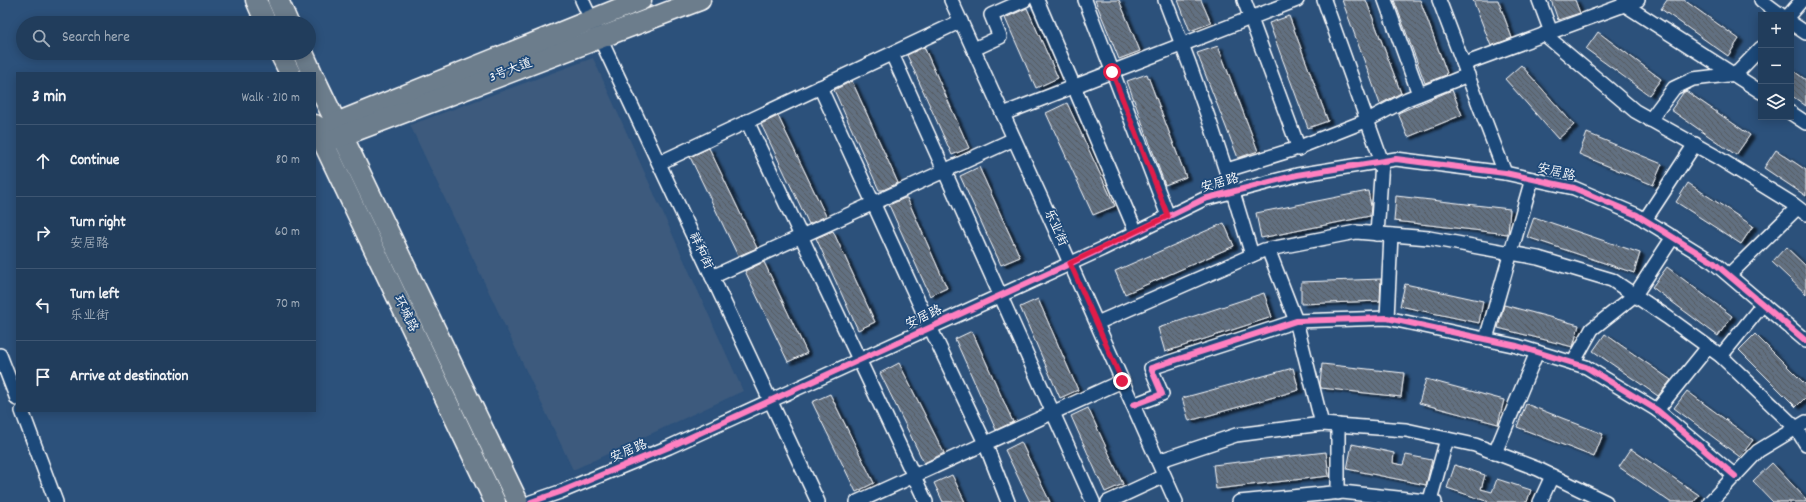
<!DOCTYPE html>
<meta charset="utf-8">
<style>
body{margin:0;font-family:Dekko,"LXGW WenKai TC",sans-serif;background:#2d4865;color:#f1f3f6}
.controls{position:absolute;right:12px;top:12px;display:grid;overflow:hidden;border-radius:0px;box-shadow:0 2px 10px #0003}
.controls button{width:36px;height:36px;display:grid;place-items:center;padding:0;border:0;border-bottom:1px solid #3e5672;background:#213d5c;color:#f1f3f6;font:20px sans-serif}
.stop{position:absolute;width:12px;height:12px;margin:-9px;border:3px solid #e11d48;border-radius:50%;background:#fff}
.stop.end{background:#e11d48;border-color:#fff;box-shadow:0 1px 4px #0008}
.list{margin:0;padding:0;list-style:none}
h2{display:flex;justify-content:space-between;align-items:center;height:52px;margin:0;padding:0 16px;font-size:17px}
h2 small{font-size:13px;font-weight:400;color:#a2aebb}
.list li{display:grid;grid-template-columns:26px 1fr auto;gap:12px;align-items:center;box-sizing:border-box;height:72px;padding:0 16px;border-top:1px solid #3e5672}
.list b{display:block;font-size:15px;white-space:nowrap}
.list p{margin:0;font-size:13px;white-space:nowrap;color:#a2aebb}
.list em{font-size:13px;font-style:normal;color:#a2aebb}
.icon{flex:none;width:22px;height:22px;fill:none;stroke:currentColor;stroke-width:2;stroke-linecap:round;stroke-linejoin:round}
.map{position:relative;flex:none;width:1806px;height:502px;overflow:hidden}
.search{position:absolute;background:#213d5c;box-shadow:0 2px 10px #0003;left:16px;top:16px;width:300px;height:44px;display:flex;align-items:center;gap:10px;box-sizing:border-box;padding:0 14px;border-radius:22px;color:#a2aebb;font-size:15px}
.panel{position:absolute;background:#213d5c;box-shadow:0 2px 10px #0003;left:16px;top:72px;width:300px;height:340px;border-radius:0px}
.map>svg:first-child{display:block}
.built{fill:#3c5a7d}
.building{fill:url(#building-back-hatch);stroke:#fff;filter:url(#shadow)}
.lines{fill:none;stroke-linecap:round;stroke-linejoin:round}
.street-casing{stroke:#fff;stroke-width:16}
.primary-casing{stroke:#fff;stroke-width:23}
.street{stroke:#1f4a7a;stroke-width:13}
.primary{stroke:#6c7d8c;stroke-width:20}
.cycleway-casing{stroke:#1f4a7a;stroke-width:8}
.cycleway{stroke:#ff80c0;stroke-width:6}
.route{stroke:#e11d48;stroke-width:5}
.labels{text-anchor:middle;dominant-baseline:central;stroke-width:3.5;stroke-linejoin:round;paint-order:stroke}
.street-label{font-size:13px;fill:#fff;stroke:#1f4a7a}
</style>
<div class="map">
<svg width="1806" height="502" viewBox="0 0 1806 502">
<defs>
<pattern id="building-back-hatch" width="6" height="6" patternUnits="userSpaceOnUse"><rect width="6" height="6" fill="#626f81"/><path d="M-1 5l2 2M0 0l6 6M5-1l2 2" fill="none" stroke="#555a61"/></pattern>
<filter id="shadow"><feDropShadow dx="4.5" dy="2.5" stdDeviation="1" flood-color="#0009"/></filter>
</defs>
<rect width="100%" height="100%" fill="#2c517b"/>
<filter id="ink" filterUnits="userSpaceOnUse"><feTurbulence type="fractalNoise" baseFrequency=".025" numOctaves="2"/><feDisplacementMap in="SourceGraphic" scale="8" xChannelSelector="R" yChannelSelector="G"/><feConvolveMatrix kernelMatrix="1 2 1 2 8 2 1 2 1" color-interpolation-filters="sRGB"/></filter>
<g filter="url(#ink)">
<path class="built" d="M593 58 743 391 573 470 410 125Z"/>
<g class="building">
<path d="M1095 0H1119L1140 51 1119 59Z"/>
<path d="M1178 0H1201L1211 23 1190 31Z"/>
<path d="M1342 0H1366L1401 93 1382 103 1380 104Z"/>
<path d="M1394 0H1420L1447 73 1445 74 1446 75 1425 83Z"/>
<path d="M1473 0H1498L1512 38 1491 46Z"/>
<path d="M1551 0H1575L1580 13 1558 20Z"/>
<path d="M1667 0H1684L1739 39 1728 56 1661 9Z"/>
<path d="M1027 8 1058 78 1036 88 1005 18Z"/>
<path d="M1289 16 1328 121 1308 128 1269 23Z"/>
<path d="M1598 32 1661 79 1649 95 1586 49Z"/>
<path d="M1218 46 1258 151 1238 158 1197 53Z"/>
<path d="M924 47 969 148 952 155 907 55Z"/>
<path d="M1521 65 1574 125 1558 139 1505 79Z"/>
<path d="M1791 69 1806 80V106L1791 95Z"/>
<path d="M1147 74 1186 177 1165 185 1127 81Z"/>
<path d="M852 81 898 183 883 190H879L834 90Z"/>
<path d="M1452 90 1462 115 1408 137 1398 113Z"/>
<path d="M1686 91 1750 135 1736 155 1671 110 1683 93Z"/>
<path d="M1067 103 1115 206 1093 215 1046 113Z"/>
<path d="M778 116 826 216 809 224 761 124Z"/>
<path d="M1587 133 1662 164 1653 185 1579 154Z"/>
<path d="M709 148 757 248 738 256 690 157Z"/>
<path d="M1776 150 1806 170V196L1764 168Z"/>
<path d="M979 167 1020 257 1001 265 960 176Z"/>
<path d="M1688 183 1753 226 1741 244 1676 202Z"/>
<path d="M1368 191 1371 206 1370 216 1261 238 1256 213Z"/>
<path d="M1396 196 1510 209 1508 234 1394 221Z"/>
<path d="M905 198H907L947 288 930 296 889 205Z"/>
<path d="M1534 217 1640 253 1634 273 1527 237Z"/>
<path d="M1224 223 1234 246 1125 294 1115 271Z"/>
<path d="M833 231 875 322 858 330 816 238Z"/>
<path d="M1786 247 1806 266V294L1772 262Z"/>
<path d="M764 262 807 353 788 362 745 271Z"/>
<path d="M1667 267 1732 316 1718 336 1652 287Z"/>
<path d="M1381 279 1380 301 1301 304V282Z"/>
<path d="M1405 284 1483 301 1479 323 1400 306Z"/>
<path d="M1264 293 1272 317 1165 352 1158 328Z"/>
<path d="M1038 299 1078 390 1060 398 1020 307Z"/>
<path d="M1504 305 1579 325 1573 347 1498 328Z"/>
<path d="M972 331 1013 422 996 430 955 339Z"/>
<path d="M1605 334 1671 380 1658 396 1593 351Z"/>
<path d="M1755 334 1806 385V397L1796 407 1739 350Z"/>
<path d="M899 363 944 453 924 463 880 373Z"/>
<path d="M1322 364 1404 373 1401 397 1321 388 1320 384Z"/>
<path d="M1293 368 1299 390 1189 421 1182 398Z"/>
<path d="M1426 379 1504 400 1498 424 1419 403Z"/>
<path d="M1687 391 1753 440 1740 457 1674 408Z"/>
<path d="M830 394 874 483 856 492 812 402Z"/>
<path d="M1526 404 1603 434 1594 457 1517 427Z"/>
<path d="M1088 408 1123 484 1105 492 1071 416Z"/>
<path d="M1021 442 1050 502H1030L1005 450Z"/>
<path d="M1352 444 1394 453 1393 463 1403 465 1406 455 1432 460 1426 485 1347 469Z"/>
<path d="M1631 449 1699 495 1694 502H1670L1619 467Z"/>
<path d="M1326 452 1329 476 1216 489 1213 465Z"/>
<path d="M1772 463 1806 499V502H1773L1753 481Z"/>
<path d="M1455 465 1485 475 1481 489 1492 492 1497 479 1531 490 1527 502H1489L1447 488Z"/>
<path d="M952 475 965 502H943L934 483Z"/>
</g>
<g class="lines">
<g class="street-casing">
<g id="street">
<path d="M582 0 818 502"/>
<path d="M951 0 1042 200 1176 502"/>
<path d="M1037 0 1136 232"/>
<path d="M1085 0 1168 216"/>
<path d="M1165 0C1198 84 1227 169 1252 255"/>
<path d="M1244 0 1299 149"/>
<path d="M1324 0 1382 162 1377 234"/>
<path d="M1385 0 1419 94"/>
<path d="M1439 0 1505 173"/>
<path d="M1539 0 1551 32"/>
<path d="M1624 0 1625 5 1761 92"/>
<path d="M1761 0 1781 15"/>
<path d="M1789 15 1802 0"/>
<path d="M1791 23 1806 33"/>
<path d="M1544 34 1635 111 1715 156 1793 204 1806 214"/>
<path d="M974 49 1000 37 991 15 1025 0"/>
<path d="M892 54 1093 502"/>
<path d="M1464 64 1638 0"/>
<path d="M820 87 930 327 985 443 1008 502"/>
<path d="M1791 113 1806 123"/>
<path d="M1003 114 1297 0"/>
<path d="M1650 120 1674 88 1693 79 1736 74 1761 48"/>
<path d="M747 121 926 502"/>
<path d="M659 163 961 21"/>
<path d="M1227 170 1292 150 1368 120 1407 99 1468 75"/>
<path d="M1645 220 1695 144"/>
<path d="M1268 249 1296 321 1322 424"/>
<path d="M1729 275 1797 208"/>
<path d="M712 277 1014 139"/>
<path d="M1387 318 1391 235"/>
<path d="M1097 323 1264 250 1356 232 1429 238 1538 258 1612 280 1667 317 1721 356 1796 428 1806 444"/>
<path d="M1486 339 1532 179"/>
<path d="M0 355 17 399"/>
<path d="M1721 356 1763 304"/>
<path d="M1573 363 1592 329 1635 295 1673 237"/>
<path d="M1133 405 1162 394 1151 368 1296 321 1387 318 1517 346 1586 367 1657 410 1735 476"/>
<path d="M1657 410 1708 347"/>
<path d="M22 411 56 502"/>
<path d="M1338 425V493"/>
<path d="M1495 453 1537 352"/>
<path d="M1158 461 1236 435 1322 424 1406 430 1475 445 1538 469 1606 502"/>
<path d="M1430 500 1447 439"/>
<path d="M531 502 560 492 669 447 1102 249 1204 199 1297 175 1396 159 1505 173 1574 188 1637 215 1713 262 1806 341"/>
<path d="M857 502 1122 381"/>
<path d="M1108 502 1164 476"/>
<path d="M1239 502 1342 492 1435 502"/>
<path d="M1540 502 1552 476"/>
<path d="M1710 502 1758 451 1806 422"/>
</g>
</g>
<g class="primary-casing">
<g id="primary">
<path d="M256 0 266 23"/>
<path d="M278 0 288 23"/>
<path d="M280 53 290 73"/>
<path d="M303 53 312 73"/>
<path d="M315 79 518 502"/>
<path d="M315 125 495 502"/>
<path d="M324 128 641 0"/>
<path d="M331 140 700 0"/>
</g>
</g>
<use href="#street" class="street"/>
<use href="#primary" class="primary"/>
<g class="cycleway-casing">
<g id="cycleway">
<path d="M1133 405 1162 394 1151 368 1296 321 1387 318 1517 346 1586 367 1657 410 1735 476"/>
<path d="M531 502 560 492 669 447 1102 249 1204 199 1297 175 1396 159 1505 173 1574 188 1637 215 1713 262 1806 341"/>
</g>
</g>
<use href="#cycleway" class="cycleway"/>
</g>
</g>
<g class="lines" filter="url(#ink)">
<path class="route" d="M1112 72 1168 216 1070 263 1122 381"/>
</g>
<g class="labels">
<g class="street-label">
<text transform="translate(511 71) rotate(-21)">3号大道</text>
<text transform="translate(1556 173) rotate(13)">安居路</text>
<text transform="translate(1220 184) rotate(-16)">安居路</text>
<text transform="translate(1055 228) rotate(66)">乐业街</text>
<text transform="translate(700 251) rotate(65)">祥和街</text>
<text transform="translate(405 314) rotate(64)">环城路</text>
<text transform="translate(924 318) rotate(-25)">安居路</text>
<text transform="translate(629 452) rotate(-23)">安居路</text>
</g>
</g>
</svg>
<div class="controls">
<button>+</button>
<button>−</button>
<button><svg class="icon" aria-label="layers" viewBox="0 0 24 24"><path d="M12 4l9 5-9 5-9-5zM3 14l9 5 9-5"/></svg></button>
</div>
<div class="stop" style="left:1112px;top:72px"></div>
<div class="stop end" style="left:1122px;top:381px"></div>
<div class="search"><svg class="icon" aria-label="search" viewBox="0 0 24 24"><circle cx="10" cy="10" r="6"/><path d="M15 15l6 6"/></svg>Search here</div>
<section class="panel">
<h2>3 min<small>Walk · 210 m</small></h2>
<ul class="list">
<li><svg class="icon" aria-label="ahead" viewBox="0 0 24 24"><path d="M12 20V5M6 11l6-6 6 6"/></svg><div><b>Continue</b></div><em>80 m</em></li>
<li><svg class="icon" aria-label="right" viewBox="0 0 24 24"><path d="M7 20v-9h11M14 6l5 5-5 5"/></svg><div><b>Turn right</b><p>安居路</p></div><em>60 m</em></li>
<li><svg class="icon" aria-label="left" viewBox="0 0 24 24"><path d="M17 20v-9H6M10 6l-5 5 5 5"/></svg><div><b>Turn left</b><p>乐业街</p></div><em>70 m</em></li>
<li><svg class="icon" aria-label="arrive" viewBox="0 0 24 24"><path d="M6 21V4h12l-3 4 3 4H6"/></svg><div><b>Arrive at destination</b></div></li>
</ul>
</section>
</div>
